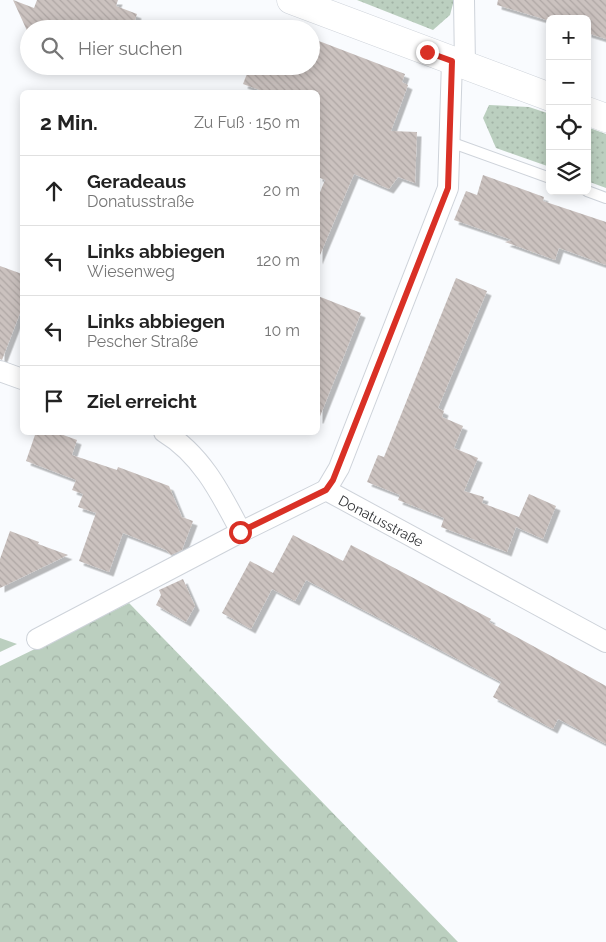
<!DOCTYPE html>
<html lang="de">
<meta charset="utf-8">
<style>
body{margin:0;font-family:Raleway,sans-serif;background:#f2f2f2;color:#222}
.controls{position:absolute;right:15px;top:15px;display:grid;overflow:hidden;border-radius:8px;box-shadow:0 2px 12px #0003}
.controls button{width:45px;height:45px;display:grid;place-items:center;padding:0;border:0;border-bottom:1px solid #e0e0e0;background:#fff;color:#222;font:25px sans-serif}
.stop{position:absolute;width:15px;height:15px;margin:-11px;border:4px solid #d93025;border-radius:50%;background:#fff}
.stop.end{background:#d93025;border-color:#fff;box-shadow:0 1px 5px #0008}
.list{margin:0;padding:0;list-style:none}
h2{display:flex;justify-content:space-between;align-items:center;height:65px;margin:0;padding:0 20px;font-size:21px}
h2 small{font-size:16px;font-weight:400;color:#767676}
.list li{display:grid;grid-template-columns:32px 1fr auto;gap:15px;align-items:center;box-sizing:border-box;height:70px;padding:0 20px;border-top:1px solid #e0e0e0}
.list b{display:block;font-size:19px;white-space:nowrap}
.list p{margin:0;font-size:16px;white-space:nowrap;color:#767676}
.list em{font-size:16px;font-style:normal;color:#767676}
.icon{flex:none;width:28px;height:28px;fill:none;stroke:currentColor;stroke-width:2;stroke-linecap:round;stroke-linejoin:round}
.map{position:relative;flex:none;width:606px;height:942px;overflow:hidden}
.search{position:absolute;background:#fff;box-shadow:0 2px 12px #0003;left:20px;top:20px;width:300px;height:55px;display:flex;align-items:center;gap:12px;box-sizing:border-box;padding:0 18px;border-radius:28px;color:#767676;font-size:19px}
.panel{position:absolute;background:#fff;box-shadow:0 2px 12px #0003;left:20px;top:90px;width:300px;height:345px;border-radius:8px}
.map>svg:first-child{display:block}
.grass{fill:url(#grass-dots)}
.forest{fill:url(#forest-crowns)}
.park{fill:url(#park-tufts)}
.building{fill:url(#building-back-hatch);filter:url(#shadow)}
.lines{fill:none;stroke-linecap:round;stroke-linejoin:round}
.lane-casing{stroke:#ced3da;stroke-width:12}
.street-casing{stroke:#ced3da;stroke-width:22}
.secondary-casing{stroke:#ced3da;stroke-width:29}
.lane{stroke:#fff;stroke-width:10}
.street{stroke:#fff;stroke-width:20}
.secondary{stroke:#fff;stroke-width:28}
.route{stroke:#d93025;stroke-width:6}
.labels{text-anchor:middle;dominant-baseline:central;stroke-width:4.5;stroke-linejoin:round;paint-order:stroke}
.street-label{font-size:14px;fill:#2f3134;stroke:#fff}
</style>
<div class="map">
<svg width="606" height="942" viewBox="0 0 606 942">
<defs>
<pattern id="grass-dots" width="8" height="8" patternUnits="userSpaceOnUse" patternTransform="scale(1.25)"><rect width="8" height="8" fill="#bbcfbf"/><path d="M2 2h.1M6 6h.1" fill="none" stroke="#a1b2a5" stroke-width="1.8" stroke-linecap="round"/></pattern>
<pattern id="forest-crowns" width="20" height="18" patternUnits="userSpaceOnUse" patternTransform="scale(1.25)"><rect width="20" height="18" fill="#bbcfbf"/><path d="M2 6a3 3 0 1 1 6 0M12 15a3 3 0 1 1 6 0" fill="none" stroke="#a1b2a5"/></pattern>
<pattern id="park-tufts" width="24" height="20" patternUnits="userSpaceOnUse" patternTransform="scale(1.25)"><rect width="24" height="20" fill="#bbcfbf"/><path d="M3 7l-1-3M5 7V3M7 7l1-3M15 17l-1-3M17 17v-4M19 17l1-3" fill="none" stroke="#a1b2a5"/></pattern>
<pattern id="building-back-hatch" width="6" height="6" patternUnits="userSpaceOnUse" patternTransform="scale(1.25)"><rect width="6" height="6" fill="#cbc2bf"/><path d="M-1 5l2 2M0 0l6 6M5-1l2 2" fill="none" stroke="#afa7a5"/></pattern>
<filter id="shadow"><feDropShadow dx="4.5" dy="4.5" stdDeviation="0" flood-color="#0004"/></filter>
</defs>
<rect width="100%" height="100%" fill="#f9fbfe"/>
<g class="grass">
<path d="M357 0H454L450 15 433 30Z"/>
<path d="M489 105 529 107 550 114V167L496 148 483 118Z"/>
<path d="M587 127 606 134V188L587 181Z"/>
</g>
<path class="forest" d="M129 603 458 942H0V666Z"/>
<path class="park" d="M0 638 17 644 0 652Z"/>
<g class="building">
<path d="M13 0 34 8 37 0H118L116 6 137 14 132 29H29V35Z"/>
<path d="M498 0H606V39L587 33V19H550V21L497 5Z"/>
<path d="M268 21 287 29H265Z"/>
<path d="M311 38 405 74 402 82 408 85 391 131 417 132 415 183 398 177 389 189 354 174 318 260V197L325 180 318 177V92H265L243 84 250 66H311Z"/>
<path d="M483 175 544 197 543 201 606 222V265L559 248 555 260 505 242 512 240 454 220 466 191 477 195Z"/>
<path d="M0 266 22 274V308L2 360 0 359Z"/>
<path d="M456 278 487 291 438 408 444 411 442 417 463 426 454 448 478 458 464 491 484 497 482 503 519 517 529 494 556 506 543 539 516 527 507 552 441 527 444 518 398 500 400 495 367 482 378 455 384 457Z"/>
<path d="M318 296 361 313 319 419H318Z"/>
<path d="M36 432H55L77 440 72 455 117 470 118 467 169 486 182 517 193 521 182 550 171 555 166 550 123 533 109 572 79 561 96 513 78 507 83 494 72 490 76 480 26 461Z"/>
<path d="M10 531 39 542 38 544 68 555 0 588V559Z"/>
<path d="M293 535 343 561 351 545 491 619 489 622 606 686V744L558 719 553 729 493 697 501 682 306 580 295 601 272 589 251 629 222 613 250 561 273 573Z"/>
<path d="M183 579 195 606 186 622 156 605 161 595 159 590Z"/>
</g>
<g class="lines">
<g class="lane-casing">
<g id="lane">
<path d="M450 142 550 178"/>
<path d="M587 191 606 198"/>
</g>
</g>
<g class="street-casing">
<g id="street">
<path d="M464 0 465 66"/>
<path d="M0 371 22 379"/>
<path d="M164 432C202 455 221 494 241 532L326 490 606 642"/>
<path d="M326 490 339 468 448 188 452 61"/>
<path d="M37 639 241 532"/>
</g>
</g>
<g class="secondary-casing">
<g id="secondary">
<path d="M291 0 550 97"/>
<path d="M587 111 606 118"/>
</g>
</g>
<use href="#lane" class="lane"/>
<use href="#street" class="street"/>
<use href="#secondary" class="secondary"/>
</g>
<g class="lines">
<path class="route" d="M240 532 326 490 333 480 448 188 452 61 427 52"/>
</g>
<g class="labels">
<g class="street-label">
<text transform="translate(381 521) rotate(28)">Donatusstraße</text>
</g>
</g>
</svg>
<div class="controls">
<button>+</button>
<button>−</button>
<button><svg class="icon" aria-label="locate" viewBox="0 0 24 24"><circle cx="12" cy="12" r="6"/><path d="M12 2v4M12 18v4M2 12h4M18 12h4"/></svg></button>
<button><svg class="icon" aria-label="layers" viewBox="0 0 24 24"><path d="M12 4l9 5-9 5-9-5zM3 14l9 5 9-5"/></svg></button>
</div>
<div class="stop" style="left:240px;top:532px"></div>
<div class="stop end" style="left:427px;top:52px"></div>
<div class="search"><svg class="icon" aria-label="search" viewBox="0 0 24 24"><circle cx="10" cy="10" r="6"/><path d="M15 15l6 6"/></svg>Hier suchen</div>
<section class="panel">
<h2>2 Min.<small>Zu Fuß · 150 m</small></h2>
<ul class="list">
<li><svg class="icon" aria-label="ahead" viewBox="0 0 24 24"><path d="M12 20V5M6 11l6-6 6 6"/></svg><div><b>Geradeaus</b><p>Donatusstraße</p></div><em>20 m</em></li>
<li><svg class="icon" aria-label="left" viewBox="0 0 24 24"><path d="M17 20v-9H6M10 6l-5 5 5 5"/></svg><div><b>Links abbiegen</b><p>Wiesenweg</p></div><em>120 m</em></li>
<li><svg class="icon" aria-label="left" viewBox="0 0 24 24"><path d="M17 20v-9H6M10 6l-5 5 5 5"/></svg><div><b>Links abbiegen</b><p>Pescher Straße</p></div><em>10 m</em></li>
<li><svg class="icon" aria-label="arrive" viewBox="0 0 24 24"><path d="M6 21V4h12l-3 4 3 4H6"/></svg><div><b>Ziel erreicht</b></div></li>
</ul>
</section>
</div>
